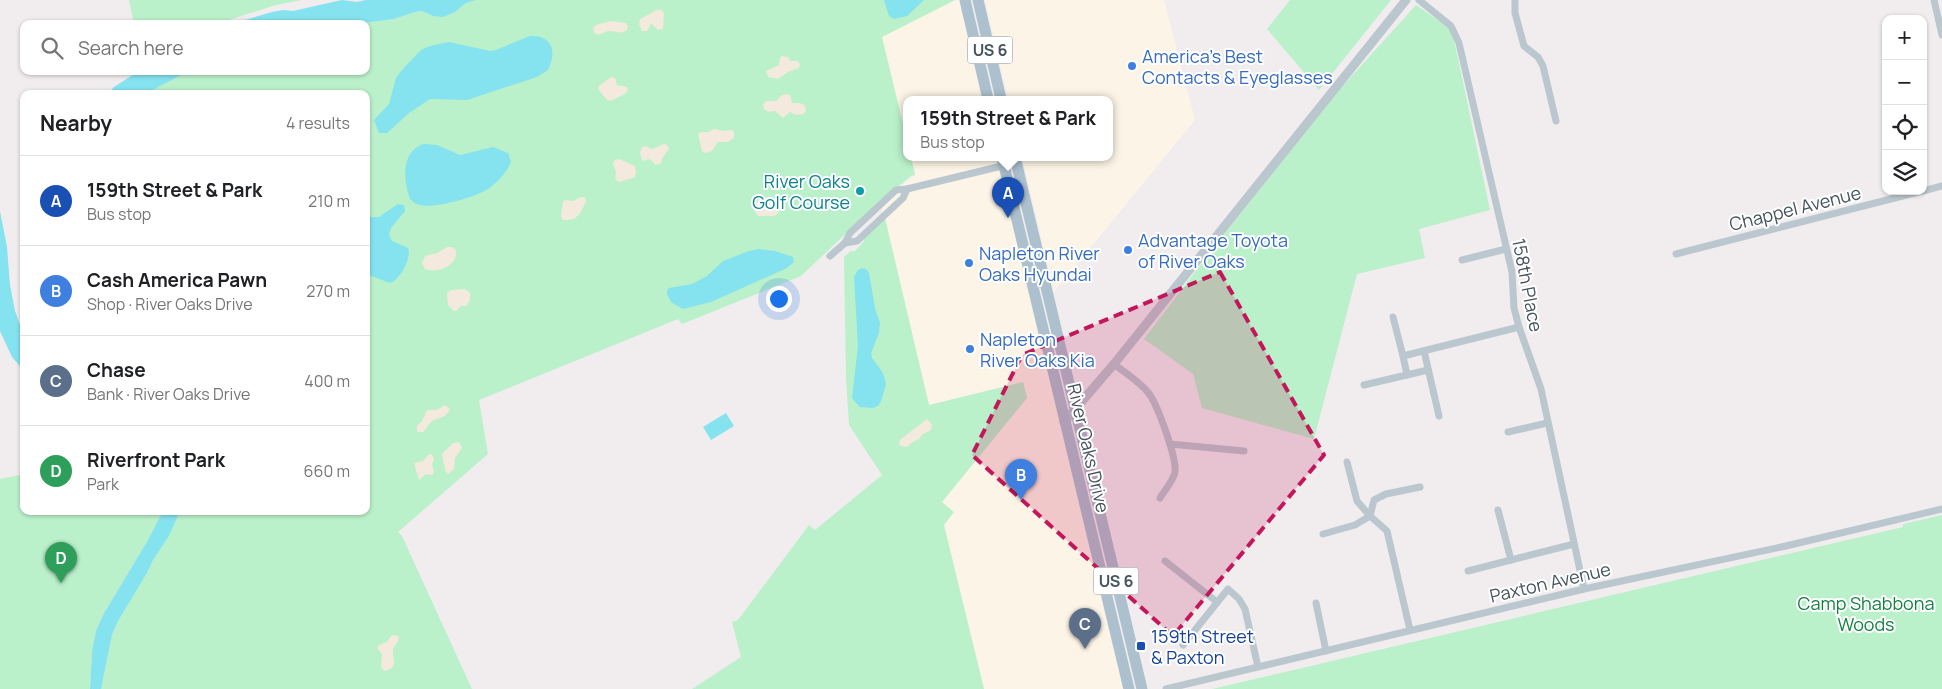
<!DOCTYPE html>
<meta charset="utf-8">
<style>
body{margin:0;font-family:Manrope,sans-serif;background:#f6f6f6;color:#202124}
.controls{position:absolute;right:15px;top:15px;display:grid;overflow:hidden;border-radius:10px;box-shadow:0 1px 4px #0004}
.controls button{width:45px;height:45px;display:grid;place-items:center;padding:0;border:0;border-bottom:1px solid #e0e0e0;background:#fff;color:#202124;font:25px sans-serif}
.you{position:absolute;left:778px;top:298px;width:18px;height:18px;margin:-12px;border:4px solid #fff;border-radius:50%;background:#1a73e8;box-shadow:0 0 0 8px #1a73e833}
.badge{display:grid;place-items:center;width:32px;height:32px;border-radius:50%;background:#1281e6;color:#fff;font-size:16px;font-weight:700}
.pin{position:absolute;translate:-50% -41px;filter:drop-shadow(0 1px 2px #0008)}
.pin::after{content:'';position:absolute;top:26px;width:18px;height:15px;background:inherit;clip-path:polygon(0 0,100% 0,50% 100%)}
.popup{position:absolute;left:903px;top:96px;width:210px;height:65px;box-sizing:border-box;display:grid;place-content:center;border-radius:10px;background:#fff;filter:drop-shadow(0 1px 4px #0005);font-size:16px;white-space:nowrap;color:#757577}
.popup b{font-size:19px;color:#202124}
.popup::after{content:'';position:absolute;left:50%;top:100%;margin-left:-10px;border:10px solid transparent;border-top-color:#fff}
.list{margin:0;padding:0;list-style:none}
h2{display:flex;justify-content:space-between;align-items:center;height:65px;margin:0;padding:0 20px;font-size:21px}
h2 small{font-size:16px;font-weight:400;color:#757577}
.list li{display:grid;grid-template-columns:32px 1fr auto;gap:15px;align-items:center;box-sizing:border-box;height:90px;padding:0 20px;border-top:1px solid #e0e0e0}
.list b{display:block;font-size:19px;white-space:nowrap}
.list p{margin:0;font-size:16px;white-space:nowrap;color:#757577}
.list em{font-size:16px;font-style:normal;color:#757577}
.icon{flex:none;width:28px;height:28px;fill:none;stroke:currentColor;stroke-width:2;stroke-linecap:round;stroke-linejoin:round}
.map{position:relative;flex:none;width:1942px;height:689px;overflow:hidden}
.search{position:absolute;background:#fff;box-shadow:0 1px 4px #0004;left:20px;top:20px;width:350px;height:55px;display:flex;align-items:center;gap:12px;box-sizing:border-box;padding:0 18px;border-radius:10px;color:#757577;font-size:19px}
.panel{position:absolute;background:#fff;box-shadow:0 1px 4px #0004;left:20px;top:90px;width:350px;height:425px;border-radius:10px}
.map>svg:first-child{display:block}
.commercial{fill:#fcf4e6}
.green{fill:#baf0ca}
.sand{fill:#f3eadd}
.water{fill:#85e2ef}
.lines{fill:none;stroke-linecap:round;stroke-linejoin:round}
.minor{stroke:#bbc7ce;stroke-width:7}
.tertiary{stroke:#bbc7ce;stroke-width:9}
.primary{stroke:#acc0ce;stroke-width:11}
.marked{fill:#c2185b;fill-opacity:0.2;stroke:#c2185b;stroke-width:4;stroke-dasharray:10 6;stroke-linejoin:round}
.shop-dot{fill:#3f7fe0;stroke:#fff;stroke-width:2}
.culture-dot{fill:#0f9aa8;stroke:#fff;stroke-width:2}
.transit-dot{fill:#1a4fb4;stroke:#fff;stroke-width:2}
.labels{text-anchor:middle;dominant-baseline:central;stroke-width:4;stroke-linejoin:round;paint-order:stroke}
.shield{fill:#fff;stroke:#7d878d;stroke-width:1}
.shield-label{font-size:16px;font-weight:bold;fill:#45535c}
.shop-label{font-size:18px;fill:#366cbe;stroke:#fff;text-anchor:start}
.culture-label{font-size:18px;fill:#0d838f;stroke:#fff;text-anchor:end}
.street-label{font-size:18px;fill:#45535c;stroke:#fff}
.park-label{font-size:18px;fill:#138040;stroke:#fff}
.transit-label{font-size:18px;fill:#164399;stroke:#fff;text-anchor:start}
</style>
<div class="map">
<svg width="1942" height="689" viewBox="0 0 1942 689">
<rect width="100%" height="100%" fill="#f1edee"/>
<g class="commercial">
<path d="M955 0H959L982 99H907V141L882 37Z"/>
<path d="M985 0H1164L1195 120 1054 292 1022 157H1109V99H1008Z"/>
<path d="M911 157H996L1123 689H984L944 525 942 502 1027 397 1023 382 929 405 880 201 915 175Z"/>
</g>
<g class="green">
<path d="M129 0H301L276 5 216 24H134Z"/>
<path d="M476 0H955L882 37 907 141V157H911L915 175 911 176 877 204 801 276 682 324 678 319 479 400 488 454 398 532 402 536 472 689H101L112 635 118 621 147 573 153 560 169 536 180 511H366V94H145L189 71H366V24H356L394 19 415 12 422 11 433 16 455 12 466 3Z"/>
<path d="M1290 0H1391L1319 90 1267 29Z"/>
<path d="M1416 5 1452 30 1490 210 1419 229 1425 258 1357 274 1314 439 1202 408 1193 374 1144 339 1214 247 1340 89Z"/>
<path d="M885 218 929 405 1023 382 1027 398 942 502 954 512 944 525 984 689H692L741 657 732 622 738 620 809 525 815 530 882 475 849 425 846 377 844 257 851 251H855L864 241V237Z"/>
<path d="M24 474V511H163L148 540 103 615 96 631 92 651 90 689H0V479Z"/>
<path d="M1942 515V689H1212L1903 527V524Z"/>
</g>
<g class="sand">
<path d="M657 10H661L664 13 663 29 658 30 651 23 647 31H642L639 24 640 19Z"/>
<path d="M610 21 626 23 628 26 627 30C620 35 618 31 610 31 603 31 601 37 594 33L593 28 596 25Z"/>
<path d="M782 56 788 57 790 61H798L800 65 799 68 788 72 778 79 768 77 766 71 779 65 780 58Z"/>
<path d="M611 77 615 78 617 85 627 87 628 90 625 94 610 101 606 99 598 89 599 86Z"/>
<path d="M787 94 790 95 792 103C799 103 804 102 806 109L804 114 796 115 790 112 783 118 775 111 768 112 764 109 763 105 766 101H776L782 95Z"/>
<path d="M714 129 723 131 732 130 734 132V138L728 142H718L712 151 705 153 702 151 698 134 701 132H708Z"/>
<path d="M664 144 667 145 669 149 663 157 661 163 656 165 650 159 642 161 640 153 642 147 645 146 652 149Z"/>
<path d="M619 159 635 166 636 172 635 177 620 182 617 181 615 178 616 172 613 163 615 160Z"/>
<path d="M581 197H585L586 201C581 213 578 221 563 220L561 216 563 202 565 200 573 201Z"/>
<path d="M769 197 773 199 779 213 774 216H758L752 207 756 202Z"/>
<path d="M447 247H452L456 250C458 266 437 274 425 269L422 263 425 256 437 253Z"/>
<path d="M465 289 470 293V300L466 306H461L456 311H454L448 305 447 293 451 290Z"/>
<path d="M445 405 450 409C446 418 441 417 434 420 429 422 427 429 423 432H417V426L422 421 427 410H437Z"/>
<path d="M927 419 932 425 931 430 923 434 919 439 913 442 907 447 900 446 899 443 901 439Z"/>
<path d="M459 442 462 448 455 458 454 469 448 474 445 470 442 454 453 443Z"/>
<path d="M429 454 432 455 434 458 432 465 434 472 432 475 426 474 419 480 414 463 423 461Z"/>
<path d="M394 635 398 636 399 639C398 643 393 647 393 651 392 661 400 667 384 671L381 667 382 654 377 648 379 645 387 642 391 636Z"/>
</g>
<g class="water">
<path d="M342 0 357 2 366 0H476L466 3 455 12 443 17 433 16 422 11 415 12 394 19 356 24H239L245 20 272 12 283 10 293 11Z"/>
<path d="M884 0H924L907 16 894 19 889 16Z"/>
<path d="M530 36C553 35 557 52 548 70L537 77 467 100 430 99 409 113 387 133H379L374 120 389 104 396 78 402 70 421 50 430 46 449 42 490 51 496 50Z"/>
<path d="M139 71H189L145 94H108L114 87Z"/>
<path d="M423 144 437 145 460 155 493 147 508 153 511 162C507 172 497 183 488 189 476 197 434 209 420 205 415 204 413 202 410 199 403 180 401 152 423 144Z"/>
<path d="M398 204 404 205 405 211 391 228 389 235 392 241 408 248C412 258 400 280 390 283L366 274V217H379Z"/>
<path d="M0 211 7 247 10 285 15 311 24 336V371L12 357 0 331Z"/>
<path d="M759 249 775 251 793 257 794 262 787 268 711 302 683 309 671 302 667 294V290L669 288 692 284 707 276 723 261 749 251Z"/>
<path d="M862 268 866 269 869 273 875 308 880 323 879 333 871 353 872 358 883 373 886 384 881 401 878 406 873 408 860 407 852 398 858 346 854 277 858 270Z"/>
<path d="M726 413 734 426 711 440 703 427Z"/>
<path d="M163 511H180L169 536 153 560 147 573 118 621 112 635 101 689H90L92 651 96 631 103 615 148 540Z"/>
</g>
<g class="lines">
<g class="minor">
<path d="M1419 0 1451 26 1459 43 1512 272 1514 308 1519 327 1541 389 1584 589"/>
<path d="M1515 0V13L1524 46 1538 57 1543 66 1556 121"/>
<path d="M1934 0 1942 35"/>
<path d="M1923 191 1942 186"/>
<path d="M845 243 857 241 903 198 907 189"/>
<path d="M1676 254 1922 191"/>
<path d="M830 256 845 243 850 233 896 190 907 189 1006 165"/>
<path d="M1462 260 1506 249"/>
<path d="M1393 317 1403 356"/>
<path d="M1424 351 1439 416"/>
<path d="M1114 364C1125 373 1142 383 1150 395 1158 407 1177 458 1175 472 1174 480 1164 491 1160 498"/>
<path d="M1407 375 1403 356 1519 327"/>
<path d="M1364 385 1428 370"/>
<path d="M1508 432 1547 423"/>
<path d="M1170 444 1244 451"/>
<path d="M1347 462 1357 501 1370 516 1387 531 1410 630"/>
<path d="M1498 510 1511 560"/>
<path d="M1323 534 1355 525 1370 516 1374 500 1386 494 1420 487"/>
<path d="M1165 561 1217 602"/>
<path d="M1468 571 1574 544"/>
<path d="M1316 603 1326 651"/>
<path d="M1183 645 1228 589 1239 599 1245 609 1258 667"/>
<path d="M1166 689 1584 589 1786 546 1942 509"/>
</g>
<path class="tertiary" d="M1064 422 1114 364 1406 0"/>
<g class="primary">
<path d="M965 0 988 99"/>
<path d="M978 0 1001 99"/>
<path d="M1002 157 1129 689"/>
<path d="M1015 157 1142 689"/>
</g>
</g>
<path class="marked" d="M1220 272 1324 455 1173 636 972 455 1022 355Z"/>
<g class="shop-dot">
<circle cx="1132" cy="66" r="5"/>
<circle cx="1128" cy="250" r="5"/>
<circle cx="969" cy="263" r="5"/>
<circle cx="970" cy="349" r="5"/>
</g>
<circle class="culture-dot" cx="860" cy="191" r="5"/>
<rect class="transit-dot" x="1136" y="641" width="10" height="10" rx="2.5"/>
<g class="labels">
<g class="shield">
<rect x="967.5" y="36.5" width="45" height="27" rx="4"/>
<rect x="1093.5" y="567.5" width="45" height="27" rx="4"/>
</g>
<g class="shield-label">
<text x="990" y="50">US 6</text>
<text x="1116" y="581">US 6</text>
</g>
<g class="shop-label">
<text x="1142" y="56">America's Best<tspan x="1142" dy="21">Contacts &amp; Eyeglasses</tspan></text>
<text x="1138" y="240">Advantage Toyota<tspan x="1138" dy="21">of River Oaks</tspan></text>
<text x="979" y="253">Napleton River<tspan x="979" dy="21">Oaks Hyundai</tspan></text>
<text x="980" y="339">Napleton<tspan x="980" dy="21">River Oaks Kia</tspan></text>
</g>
<g class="culture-label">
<text x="850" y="181">River Oaks<tspan x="850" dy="21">Golf Course</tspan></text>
</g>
<g class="street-label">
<text transform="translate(1795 208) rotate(-14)">Chappel Avenue</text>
<text transform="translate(1528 285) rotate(79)">158th Place</text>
<text transform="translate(1089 448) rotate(77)">River Oaks Drive</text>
<text transform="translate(1550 582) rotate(-13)">Paxton Avenue</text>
</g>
<g class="park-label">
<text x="1866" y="603">Camp Shabbona<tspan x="1866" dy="21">Woods</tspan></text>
</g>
<g class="transit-label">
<text x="1151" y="636">159th Street<tspan x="1151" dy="21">&amp; Paxton</tspan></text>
</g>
</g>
</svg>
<div class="controls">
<button>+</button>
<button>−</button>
<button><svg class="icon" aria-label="locate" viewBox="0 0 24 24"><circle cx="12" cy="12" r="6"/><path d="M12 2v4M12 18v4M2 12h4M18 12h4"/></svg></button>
<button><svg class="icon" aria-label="layers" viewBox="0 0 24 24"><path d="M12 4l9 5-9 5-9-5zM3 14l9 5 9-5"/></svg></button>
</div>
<div class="you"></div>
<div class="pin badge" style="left:1008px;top:218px;background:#1a4fb4">A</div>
<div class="popup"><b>159th Street &amp; Park</b>Bus stop</div>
<div class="pin badge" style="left:1021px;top:500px;background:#3f7fe0">B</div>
<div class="pin badge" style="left:1085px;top:649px;background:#5c6f8a">C</div>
<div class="pin badge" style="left:61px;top:583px;background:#2e9e5b">D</div>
<div class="search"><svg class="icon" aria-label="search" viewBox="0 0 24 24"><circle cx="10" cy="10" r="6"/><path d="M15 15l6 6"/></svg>Search here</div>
<section class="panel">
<h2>Nearby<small>4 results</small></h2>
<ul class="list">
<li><span class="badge" style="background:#1a4fb4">A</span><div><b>159th Street &amp; Park</b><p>Bus stop</p></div><em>210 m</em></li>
<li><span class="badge" style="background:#3f7fe0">B</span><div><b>Cash America Pawn</b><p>Shop · River Oaks Drive</p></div><em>270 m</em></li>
<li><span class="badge" style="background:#5c6f8a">C</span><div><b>Chase</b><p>Bank · River Oaks Drive</p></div><em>400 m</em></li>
<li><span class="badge" style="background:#2e9e5b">D</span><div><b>Riverfront Park</b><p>Park</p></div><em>660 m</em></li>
</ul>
</section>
</div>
